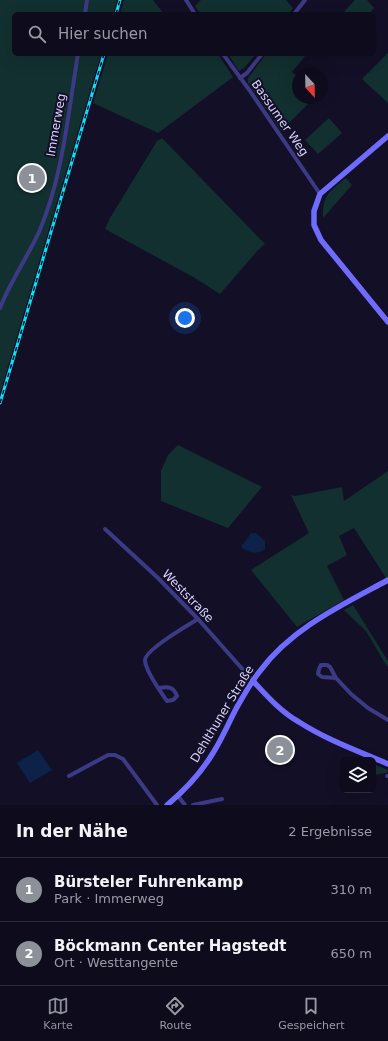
<!DOCTYPE html>
<html lang="de">
<meta charset="utf-8">
<style>
body{margin:0;font-family:"DejaVu Sans",sans-serif;background:#171425;color:#f1f3f6}
.controls{position:absolute;right:12px;bottom:12px;display:grid;overflow:hidden;border-radius:6px;box-shadow:0 4px 16px #0002}
.controls button{width:36px;height:36px;display:grid;place-items:center;padding:0;border:0;border-bottom:1px solid #2e2b3b;background:#0e0b1c;color:#f1f3f6;font:20px sans-serif}
.compass{position:absolute;left:292px;top:68px;width:36px;height:36px;border-radius:50%;background:#0e0b1c;box-shadow:0 4px 16px #0002;rotate:158deg}
.you{position:absolute;left:185px;top:318px;width:14px;height:14px;margin:-10px;border:3px solid #fff;border-radius:50%;background:#1a73e8;box-shadow:0 0 0 6px #1a73e833}
.badge{display:grid;place-items:center;width:26px;height:26px;border-radius:50%;background:#8c9099;color:#fff;font-size:13px;font-weight:700}
.pin{position:absolute;translate:-50% -50%;border:2px solid #fff;box-shadow:0 1px 4px #0006}
.list{margin:0;padding:0;list-style:none}
h2{display:flex;justify-content:space-between;align-items:center;height:52px;margin:0;padding:0 16px;font-size:17px}
h2 small{font-size:13px;font-weight:400;color:#9b9ba3}
.list li{display:grid;grid-template-columns:26px 1fr auto;gap:12px;align-items:center;box-sizing:border-box;height:64px;padding:0 16px;border-top:1px solid #2e2b3b}
.list b{display:block;font-size:15px;white-space:nowrap}
.list p{margin:0;font-size:13px;white-space:nowrap;color:#9b9ba3}
.list em{font-size:13px;font-style:normal;color:#9b9ba3}
.icon{flex:none;width:22px;height:22px;fill:none;stroke:currentColor;stroke-width:2;stroke-linecap:round;stroke-linejoin:round}
.map{position:relative;flex:none;width:388px;height:805px;overflow:hidden}
.search{position:absolute;background:#0e0b1c;box-shadow:0 4px 16px #0002;left:12px;right:12px;top:12px;height:44px;display:flex;align-items:center;gap:10px;box-sizing:border-box;padding:0 14px;border-radius:6px;color:#9b9ba3;font-size:15px}
.sheet{height:180px;background:#0e0b1c}
nav{display:flex;justify-content:space-around;align-items:center;box-sizing:border-box;height:56px;border-top:1px solid #2e2b3b;background:#0e0b1c;font-size:11px;color:#9b9ba3}
nav a{display:grid;justify-items:center;gap:2px}
nav .on{color:#8c9099}
.map>svg:first-child{display:block}
.green{fill:#12302f}
.water{fill:#0c2248}
.lines{fill:none;stroke-linecap:round;stroke-linejoin:round}
.street{stroke:#3d3a85;stroke-width:4}
.secondary{stroke:#6f6bff;stroke-width:5.5}
.rail-casing{stroke:#00e5ff;stroke-width:3}
.rail{stroke:#130f26;stroke-width:1.5;stroke-dasharray:4.5;stroke-linecap:butt}
.labels{text-anchor:middle;dominant-baseline:central;stroke-width:4;stroke-linejoin:round;paint-order:stroke}
.street-label{font-size:12px;fill:#d9d4ff;stroke:#130f26}
</style>
<div class="map">
<svg width="388" height="805" viewBox="0 0 388 805">
<rect width="100%" height="100%" fill="#130f26"/>
<g class="green">
<path d="M0 0H117L113 14H14V54H101L0 393Z"/>
<path d="M124 0H153L164 14H120Z"/>
<path d="M201 0H286L293 8 289 14H200L195 6Z"/>
<path d="M355 0H367L374 8 369 14H342Z"/>
<path d="M388 53V103L362 79Z"/>
<path d="M108 54H218L233 77 158 133 93 103Z"/>
<path d="M228 54H256L245 67 239 71Z"/>
<path d="M266 54H302L305 56 292 72 298 77V98H314L281 131 248 83V78Z"/>
<path d="M329 118 342 133 318 154 305 140Z"/>
<path d="M162 138 265 244 258 250 220 294 195 278 105 229 110 218 157 141Z"/>
<path d="M346 178 352 185 323 218C322 195 330 191 346 178Z"/>
<path d="M178 445 262 487 228 528 161 501V471L168 455Z"/>
<path d="M388 471V577L386 578 354 528 339 536 347 555 327 566 344 600 297 627 251 570 309 533 291 495 295 496 342 487 344 501Z"/>
<path d="M353 605 388 661V667L383 660 366 631 344 610Z"/>
<path d="M373 764 388 770 387 773 373 775Z"/>
</g>
<g class="water">
<path d="M251 533H256L265 541V549C256 555 251 553 242 548V545L247 539Z"/>
<path d="M38 750 52 770 30 783 17 763Z"/>
</g>
<g class="lines">
<g class="street">
<path d="M186 0 195 14"/>
<path d="M85 14 87 0"/>
<path d="M294 14 305 0"/>
<path d="M223 54 250 91 320 194"/>
<path d="M240 78 247 73 262 54"/>
<path d="M0 308C10 282 27 258 39 232 63 176 68 114 78 54"/>
<path d="M105 529 158 578 198 619 253 681"/>
<path d="M336 678 322 677 318 674 319 669 321 665H327L330 667 336 678 351 694 368 708 388 720"/>
<path d="M158 688C167 687 173 685 177 696L173 700 167 701C161 692 145 671 145 660 145 650 188 625 198 619"/>
<path d="M69 776 108 755H115L123 759 157 805"/>
<path d="M387 776H388"/>
<path d="M178 796 185 805"/>
<path d="M193 805 222 799"/>
</g>
<g class="secondary">
<path d="M388 136 320 194 314 211V225L321 240 388 322"/>
<path d="M253 681C267 696 281 712 299 722 327 740 358 751 388 764"/>
<path d="M167 805C185 790 201 773 213 753 222 739 229 722 237 707 244 695 251 682 260 671 292 628 342 605 388 580"/>
</g>
<g class="rail-casing">
<g id="rail">
<path d="M116 14 120 0"/>
<path d="M0 403 104 54"/>
</g>
</g>
<use href="#rail" class="rail"/>
</g>
<g class="labels">
<g class="street-label">
<text transform="translate(280 118) rotate(55)">Bassumer Weg</text>
<text transform="translate(56 125) rotate(-80)">Immerweg</text>
<text transform="translate(188 596) rotate(46)">Weststraße</text>
<text transform="translate(222 714) rotate(-59)">Dehlthuner Straße</text>
</g>
</g>
</svg>
<div class="controls">
<button><svg class="icon" aria-label="layers" viewBox="0 0 24 24"><path d="M12 4l9 5-9 5-9-5zM3 14l9 5 9-5"/></svg></button>
</div>
<svg class="compass" viewBox="-18 -18 36 36"><path d="M0-13l5 13h-10z" fill="#e53935"/><path d="M0 13l5-13h-10z" fill="#9b9ba3"/></svg>
<div class="you"></div>
<div class="pin badge" style="left:32px;top:178px">1</div>
<div class="pin badge" style="left:280px;top:750px">2</div>
<div class="search"><svg class="icon" aria-label="search" viewBox="0 0 24 24"><circle cx="10" cy="10" r="6"/><path d="M15 15l6 6"/></svg>Hier suchen</div>
</div>
<section class="sheet">
<h2>In der Nähe<small>2 Ergebnisse</small></h2>
<ul class="list">
<li><span class="badge">1</span><div><b>Bürsteler Fuhrenkamp</b><p>Park · Immerweg</p></div><em>310 m</em></li>
<li><span class="badge">2</span><div><b>Böckmann Center Hagstedt</b><p>Ort · Westtangente</p></div><em>650 m</em></li>
</ul>
</section>
<nav>
<a class="on"><svg class="icon" aria-label="map" viewBox="0 0 24 24"><path d="M3 6l6-2 6 2 6-2v14l-6 2-6-2-6 2zM9 4v14M15 6v14"/></svg>Karte</a>
<a><svg class="icon" aria-label="directions" viewBox="0 0 24 24"><path d="M12 3l9 9-9 9-9-9zM9 14v-3h6M13 9l2 2-2 2"/></svg>Route</a>
<a><svg class="icon" aria-label="saved" viewBox="0 0 24 24"><path d="M7 4h10v16l-5-4-5 4z"/></svg>Gespeichert</a>
</nav>
